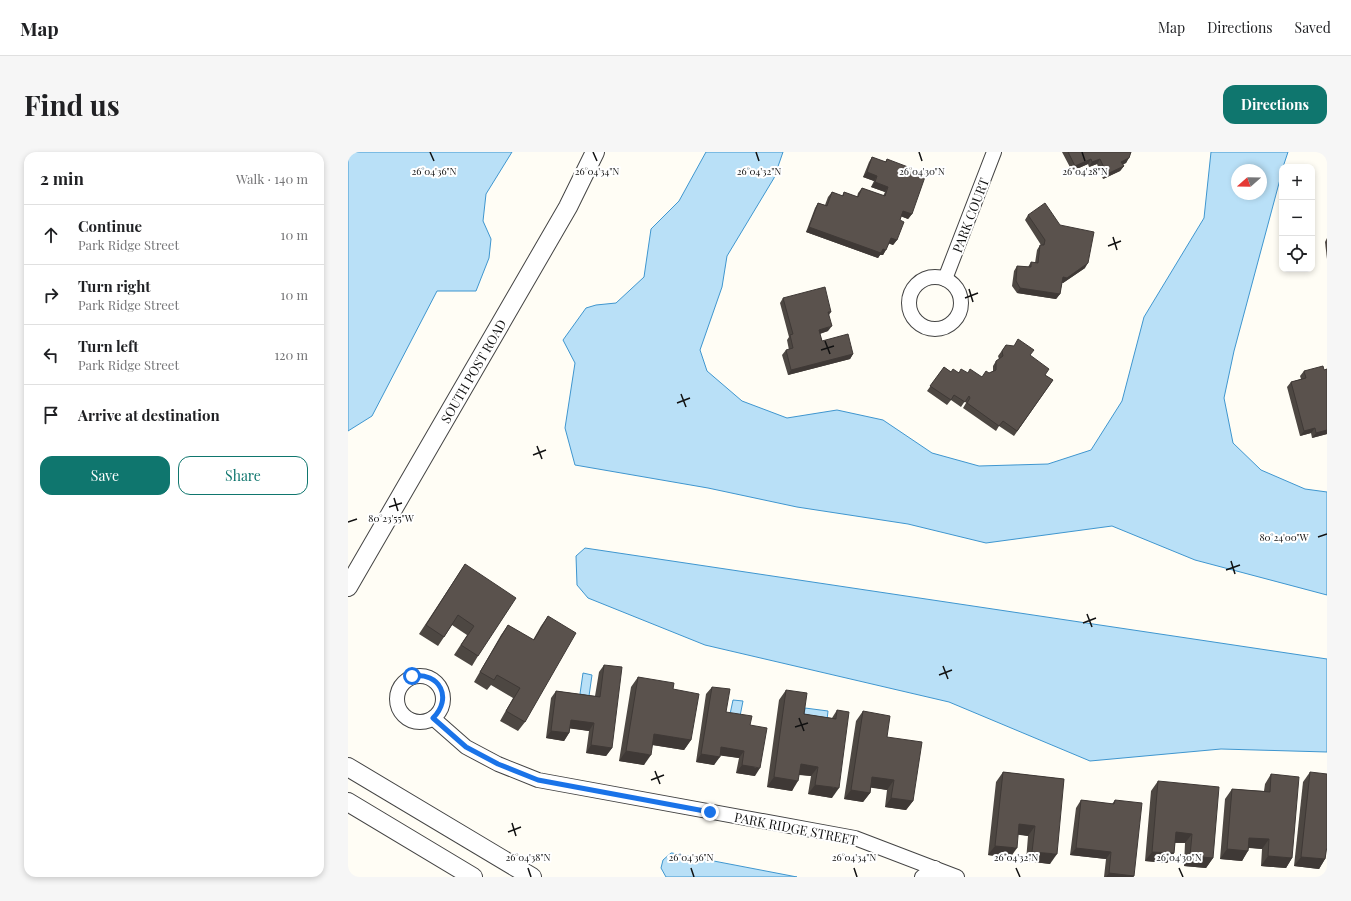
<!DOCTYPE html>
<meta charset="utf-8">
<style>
body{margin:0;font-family:"Playfair Display",serif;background:#f6f6f6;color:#202124}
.controls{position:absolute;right:12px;top:12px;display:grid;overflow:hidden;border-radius:8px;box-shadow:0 2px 6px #0003}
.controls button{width:36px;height:36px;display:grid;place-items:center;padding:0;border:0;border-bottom:1px solid #e0e0e0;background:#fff;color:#202124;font:20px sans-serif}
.compass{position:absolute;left:883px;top:12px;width:36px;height:36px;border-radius:50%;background:#fff;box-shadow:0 2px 6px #0003;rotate:250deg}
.stop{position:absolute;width:12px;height:12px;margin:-9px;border:3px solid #1a73e8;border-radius:50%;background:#fff}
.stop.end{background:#1a73e8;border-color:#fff;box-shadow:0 1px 4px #0008}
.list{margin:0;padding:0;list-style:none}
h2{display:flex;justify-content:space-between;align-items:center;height:52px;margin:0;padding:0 16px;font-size:17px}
h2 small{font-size:13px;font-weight:400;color:#757577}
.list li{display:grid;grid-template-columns:26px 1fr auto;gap:12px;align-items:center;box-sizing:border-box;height:60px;padding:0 16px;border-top:1px solid #e0e0e0}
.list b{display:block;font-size:15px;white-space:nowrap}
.list p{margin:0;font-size:13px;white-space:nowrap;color:#757577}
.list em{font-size:13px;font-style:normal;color:#757577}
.actions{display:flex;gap:8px;padding:12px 16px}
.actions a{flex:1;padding:9px 0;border:1px solid #0f766e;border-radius:12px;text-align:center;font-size:14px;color:#0f766e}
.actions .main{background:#0f766e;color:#fff}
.icon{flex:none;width:22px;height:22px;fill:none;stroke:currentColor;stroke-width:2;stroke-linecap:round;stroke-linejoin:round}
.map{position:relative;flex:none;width:979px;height:725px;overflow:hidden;border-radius:12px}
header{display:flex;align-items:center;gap:24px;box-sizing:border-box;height:56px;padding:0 20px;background:#fff;border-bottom:1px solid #e0e0e0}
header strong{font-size:19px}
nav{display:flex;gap:22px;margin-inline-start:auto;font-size:14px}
.intro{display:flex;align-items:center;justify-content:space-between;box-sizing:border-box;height:96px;padding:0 24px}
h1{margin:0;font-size:28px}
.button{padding:10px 18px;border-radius:12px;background:#0f766e;color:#fff;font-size:14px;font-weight:700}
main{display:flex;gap:24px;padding:0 24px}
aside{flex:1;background:#fff;border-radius:12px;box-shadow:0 2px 6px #0003}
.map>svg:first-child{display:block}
.water{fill:#b9e0f7;stroke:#3f96cf;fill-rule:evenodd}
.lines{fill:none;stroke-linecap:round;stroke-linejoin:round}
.minor-casing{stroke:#444;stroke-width:16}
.tertiary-casing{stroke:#444;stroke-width:20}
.minor{stroke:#fff;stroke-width:14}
.tertiary{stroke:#fff;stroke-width:18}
.wall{fill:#4d4742}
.shaded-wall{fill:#3f3936}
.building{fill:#5a524d;stroke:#3f3936}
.route{stroke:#1a73e8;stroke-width:5}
.ticks{fill:none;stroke:#111;stroke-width:1.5}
.labels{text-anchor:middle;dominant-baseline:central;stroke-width:4;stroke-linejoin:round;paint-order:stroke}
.street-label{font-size:13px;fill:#111;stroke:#fff}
.ticks-label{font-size:10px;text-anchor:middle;fill:#111;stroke:#fff;stroke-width:4;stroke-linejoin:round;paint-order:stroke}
</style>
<header>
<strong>Map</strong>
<nav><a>Map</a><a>Directions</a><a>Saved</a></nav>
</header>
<div class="intro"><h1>Find us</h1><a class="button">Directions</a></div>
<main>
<aside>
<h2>2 min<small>Walk · 140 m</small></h2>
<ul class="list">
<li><svg class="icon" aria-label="ahead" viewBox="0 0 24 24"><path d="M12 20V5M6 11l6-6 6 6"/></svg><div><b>Continue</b><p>Park Ridge Street</p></div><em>10 m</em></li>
<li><svg class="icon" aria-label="right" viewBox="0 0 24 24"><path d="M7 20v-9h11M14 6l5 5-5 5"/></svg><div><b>Turn right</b><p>Park Ridge Street</p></div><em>10 m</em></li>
<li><svg class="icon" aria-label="left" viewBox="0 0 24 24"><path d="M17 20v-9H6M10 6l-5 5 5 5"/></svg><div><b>Turn left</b><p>Park Ridge Street</p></div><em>120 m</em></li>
<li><svg class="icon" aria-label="arrive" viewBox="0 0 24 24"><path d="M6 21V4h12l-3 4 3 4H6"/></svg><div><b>Arrive at destination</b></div></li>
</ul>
<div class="actions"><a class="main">Save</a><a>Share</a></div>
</aside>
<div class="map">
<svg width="979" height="725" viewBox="0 0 979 725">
<rect width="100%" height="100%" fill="#fffdf5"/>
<g class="water">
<path d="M0 0H164L138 42 135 69 143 87 141 106 128 139H89L24 264 0 279Z"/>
<path d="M358 0H435L426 26 379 104 374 135 352 198 359 219 394 249 439 266 489 258 535 268 584 301 631 314 700 312 743 298 774 249 796 165 856 66 863 0H940L935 15H934V20L886 199 876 246 885 291 913 318 957 337 979 340V443L847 408 764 374 638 391 560 372 449 355 360 336 227 313 217 276 227 211 215 188 238 156 248 153 268 151 296 125 303 77 331 49ZM889 18H913V42H889Z"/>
<path d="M237 396 979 507V600L873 597 742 609 601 550 357 493 240 446 229 433 228 404Z"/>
<path d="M235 521 244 523 241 544 232 542Z"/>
<path d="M385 548 395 549 391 569 381 567Z"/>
<path d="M457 556 480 559 479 568 456 564Z"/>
<path d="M323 701H324L449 725H318L313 716 315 708Z"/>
</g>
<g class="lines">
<g class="minor-casing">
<g id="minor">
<circle cx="587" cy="151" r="26"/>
<path d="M597 127 646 0"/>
<circle cx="72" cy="547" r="23"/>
<path d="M85 566 118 595 150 612 190 628 507 686 609 725"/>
<path d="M574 725 587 716V723"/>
</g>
</g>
<g class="tertiary-casing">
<g id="tertiary">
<path d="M0 435 220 55 247 0"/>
<path d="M0 615 184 725"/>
<path d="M0 650 125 725"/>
</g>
</g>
<use href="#minor" class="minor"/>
<use href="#tertiary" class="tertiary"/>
</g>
<g class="wall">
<path d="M714 0H783L778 11 775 12 776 14 772 19 755 27 749 12 741 15 740 12 724 19Z"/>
<path d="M524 5 537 10 539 7 558 19 562 20 564 17V62L560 67 553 64 552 68 549 88 545 93 541 91 535 103H532L530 106 458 80 467 56 470 51 477 53 480 45 484 40 494 44 496 40 509 45 510 41 514 36 535 44 537 40 523 35 526 29 515 25 521 10Z"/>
<path d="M680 63 737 116 715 131 714 130 712 142 708 147 669 141 664 134 666 119 669 114 680 115 683 110 687 111 689 98 692 93H693L677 68Z"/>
<path d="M979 86V107L977 90Z"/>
<path d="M435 146 483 160 481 163 480 179 472 182 474 189 505 202 502 207 440 223 434 203 438 198H441L439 188 441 185 432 151Z"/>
<path d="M658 193 682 203 697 223 705 228 666 284 651 274 648 279 615 256 618 251 617 249 613 255 603 248 599 253 579 239 596 215 603 220 620 221 634 225 645 219V214L648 209 651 207 650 204Z"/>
<path d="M979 217V282L964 286 963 281 952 284 939 235 943 230 953 227 952 224 956 219 976 218Z"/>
<path d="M117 412 130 504 124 514 106 503 119 483 104 473 90 494 71 482Z"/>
<path d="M200 464 177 570 170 579 152 569 165 546 143 533 139 538 126 530 153 483 160 473 185 488 193 474Z"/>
<path d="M256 513 264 596 258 604 238 601 241 579 222 576 221 581 216 589 198 586 203 546 208 539 247 544 251 520Z"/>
<path d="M290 525 325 537 343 588 336 598 304 593 296 613 271 609 283 535Z"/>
<path d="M364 535 378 560 402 573 407 624 388 621 391 606 372 603 366 613 348 610 358 542Z"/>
<path d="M438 538 456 562 484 566 489 558 484 646 460 642 463 624 451 623 444 639 419 635 431 548Z"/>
<path d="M515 559 539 585 565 649 558 658 537 655 539 638 523 635 522 641 515 650 496 647 508 569Z"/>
<path d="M655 620 716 627 702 712 678 709 680 684 670 682 662 706 640 703 648 630Z"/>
<path d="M962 620 978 702 977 707 971 717 946 714 955 630Z"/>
<path d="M923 622 944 706 938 716 913 714 914 697 901 696 894 709 872 707 877 647 884 637 916 639 917 632Z"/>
<path d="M810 629 865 706 858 716 836 714 837 691H827L826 701 819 711 797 709 803 639Z"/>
<path d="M733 648 764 652 767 648 786 724 785 725H756L758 707 722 703 728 656Z"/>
</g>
<g class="shaded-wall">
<path d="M781 6 778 11 770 15 773 10Z"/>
<path d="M743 7 740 12 724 19 727 14Z"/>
<path d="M752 7 749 12 741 15 744 10Z"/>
<path d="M776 14 772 19 755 27 759 22Z"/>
<path d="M519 20 529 24 526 29 515 25Z"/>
<path d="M527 30 540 35 537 40 523 35Z"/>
<path d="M555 59 564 62 560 67 552 64Z"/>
<path d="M461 75 535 97 538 98 535 103H532L530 106 458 80Z"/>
<path d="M543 86 549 88 545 93 539 91Z"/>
<path d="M740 111 737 116 715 131 711 130 715 125Z"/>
<path d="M672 136 712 142 708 147 669 141Z"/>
<path d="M484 174 480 179 467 183 471 178Z"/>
<path d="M505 202 502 207 440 223 443 218Z"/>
<path d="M967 276 963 281 952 284 956 279Z"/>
<path d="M979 278V282L964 286 968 281Z"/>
<path d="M223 568 246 571 241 579 218 576Z"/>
<path d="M203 579 221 581 216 589 198 586Z"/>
<path d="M306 582 343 588 336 598 299 592Z"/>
<path d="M243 593 264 596 258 604 238 601Z"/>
<path d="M373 595 396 599 391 606 368 603Z"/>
<path d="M278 599 303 603 296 613 271 609Z"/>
<path d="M353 602 372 605 366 613 348 610Z"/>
<path d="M453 612 470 615 463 624 446 622Z"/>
<path d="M394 613 412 616 407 624 388 621Z"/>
<path d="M426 625 450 629 444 639 419 635Z"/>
<path d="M524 625 546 628 539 638 518 635Z"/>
<path d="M467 633 491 636 484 646 460 642Z"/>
<path d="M503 638 522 641 515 650 496 647Z"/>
<path d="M543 646 565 649 558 658 537 655Z"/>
<path d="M671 672 687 674 680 684 664 682Z"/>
<path d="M828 680 844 682 837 691 821 690Z"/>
<path d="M901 686 921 687 914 697 895 695Z"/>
<path d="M647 694 669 696 662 706 640 703Z"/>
<path d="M728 696 763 700 758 707 722 703Z"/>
<path d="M879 697 900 699 894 709 872 707Z"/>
<path d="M684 700 709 702 702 712 678 709Z"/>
<path d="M804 700 826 701 819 711 797 709Z"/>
<path d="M842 704 865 706 858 716 836 714Z"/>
<path d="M920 704 944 706 938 716 913 714Z"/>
<path d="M953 705 977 707 971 717 946 714Z"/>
<path d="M761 721 786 724 785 725H758Z"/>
</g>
<g class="building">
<path d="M720 0H783L781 6 773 10 776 14 759 22 752 7 744 10 743 7 727 14Z"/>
<path d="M524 5 538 10 539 7 560 15 558 19 563 20 564 17 578 22 564 62 555 59 552 68 556 70 549 88 543 86 538 98 535 97 533 101 461 75 470 51 479 54 484 40 495 44 496 40 510 45 514 36 537 44 540 35 527 30 529 24 519 20Z"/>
<path d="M697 51 712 73 746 80 740 111 719 126 715 125 712 142 672 136 668 129 669 114 683 115V110L690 111 692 93H696L697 88 680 63Z"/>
<path d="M477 135 483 160H480L484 174 471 178 474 189 500 182 505 202 443 218 438 198 445 196 442 183 445 182 435 146Z"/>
<path d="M670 187 686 198 682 203 701 217 697 223 705 228 669 279 655 269 651 274 619 251 622 246 621 244 617 250 606 243 603 248 582 234 596 215 603 220 605 217 611 221 613 217 620 221 622 217 634 225 638 219 641 221 648 218V209L655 204 654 199 658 193 666 194Z"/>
<path d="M975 214 976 218 979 217V278L968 281 967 276 956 279 943 230 958 226 956 219Z"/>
<path d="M117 412 168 446 130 504 113 493 126 474 110 463 96 485 78 473Z"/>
<path d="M200 464 228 481 177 570 158 559 172 536 149 523 146 528 132 520 160 473 186 488Z"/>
<path d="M256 513 274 515 264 596 243 593 246 571 223 568 221 581 203 579 208 539 252 545Z"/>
<path d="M290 525 326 531 325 537 351 542 343 588 306 582 303 603 278 599Z"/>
<path d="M364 535 382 537 378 560 404 564 402 573 419 576 412 616 394 613 396 599 373 595 372 605 353 602Z"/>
<path d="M438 538 459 541 456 562 488 567 489 558 501 560 491 636 467 633 470 615 453 612 450 629 426 625Z"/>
<path d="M515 559 542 564 539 585 574 590 565 649 543 646 546 628 524 625 522 641 503 638Z"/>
<path d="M655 620 716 627 709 702 684 700 687 674 671 672 669 696 647 694Z"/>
<path d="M962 620 979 622V694L977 707 953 705Z"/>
<path d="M923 622 951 625 944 706 920 704 921 687 901 686 900 699 879 697 884 637 922 640Z"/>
<path d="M810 629 871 635 865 706 842 704 844 682 828 680 826 701 804 700Z"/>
<path d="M733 648 766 652 767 648 794 651 786 724 761 721 763 700 728 696Z"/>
</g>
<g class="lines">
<path class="route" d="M64 524C92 520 105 546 85 566L118 595 150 612 190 628 362 660"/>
</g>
<path class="ticks" d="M82 0 86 9M245 0 249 9M408 0 411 9M571 0 574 9M734 0 737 9M765 85 769 98M760 94 773 89M621 137 625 150M617 146 630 141M477 189 482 202M473 198 486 194M333 242 338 255M329 251 342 246M189 294 194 307M185 303 198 298M46 346 50 359M41 355 54 351M0 370 9 367M970 385 979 382M883 409 887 422M878 418 892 413M739 462 744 475M735 471 748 466M595 514 600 527M591 523 604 518M451 566 456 579M447 575 460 571M307 619 312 632M303 628 316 623M164 671 168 684M160 680 173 675M180 716 183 725M343 716 346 725M506 716 509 725M668 716 672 725M831 716 835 725"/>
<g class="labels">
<g class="street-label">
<text transform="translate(622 63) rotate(-69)">PARK COURT</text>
<text transform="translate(125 219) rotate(-60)">SOUTH POST ROAD</text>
<text transform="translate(448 676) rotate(11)">PARK RIDGE STREET</text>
</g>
</g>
<g class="ticks-label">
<text x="86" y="23">26°04'36"N</text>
<text x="249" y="23">26°04'34"N</text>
<text x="411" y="23">26°04'32"N</text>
<text x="574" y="23">26°04'30"N</text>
<text x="737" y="23">26°04'28"N</text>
<text x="43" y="370">80°23'55"W</text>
<text x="936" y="389">80°24'00"W</text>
<text x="180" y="709">26°04'38"N</text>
<text x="343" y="709">26°04'36"N</text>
<text x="506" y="709">26°04'34"N</text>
<text x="668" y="709">26°04'32"N</text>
<text x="831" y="709">26°04'30"N</text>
</g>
</svg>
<div class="controls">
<button>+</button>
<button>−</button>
<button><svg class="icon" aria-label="locate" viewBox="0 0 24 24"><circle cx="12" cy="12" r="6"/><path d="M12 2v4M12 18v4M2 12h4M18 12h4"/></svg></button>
</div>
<svg class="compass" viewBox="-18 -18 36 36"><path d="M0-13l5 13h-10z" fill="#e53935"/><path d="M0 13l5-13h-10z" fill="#757577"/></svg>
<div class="stop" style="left:64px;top:524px"></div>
<div class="stop end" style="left:362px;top:660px"></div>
</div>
</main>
